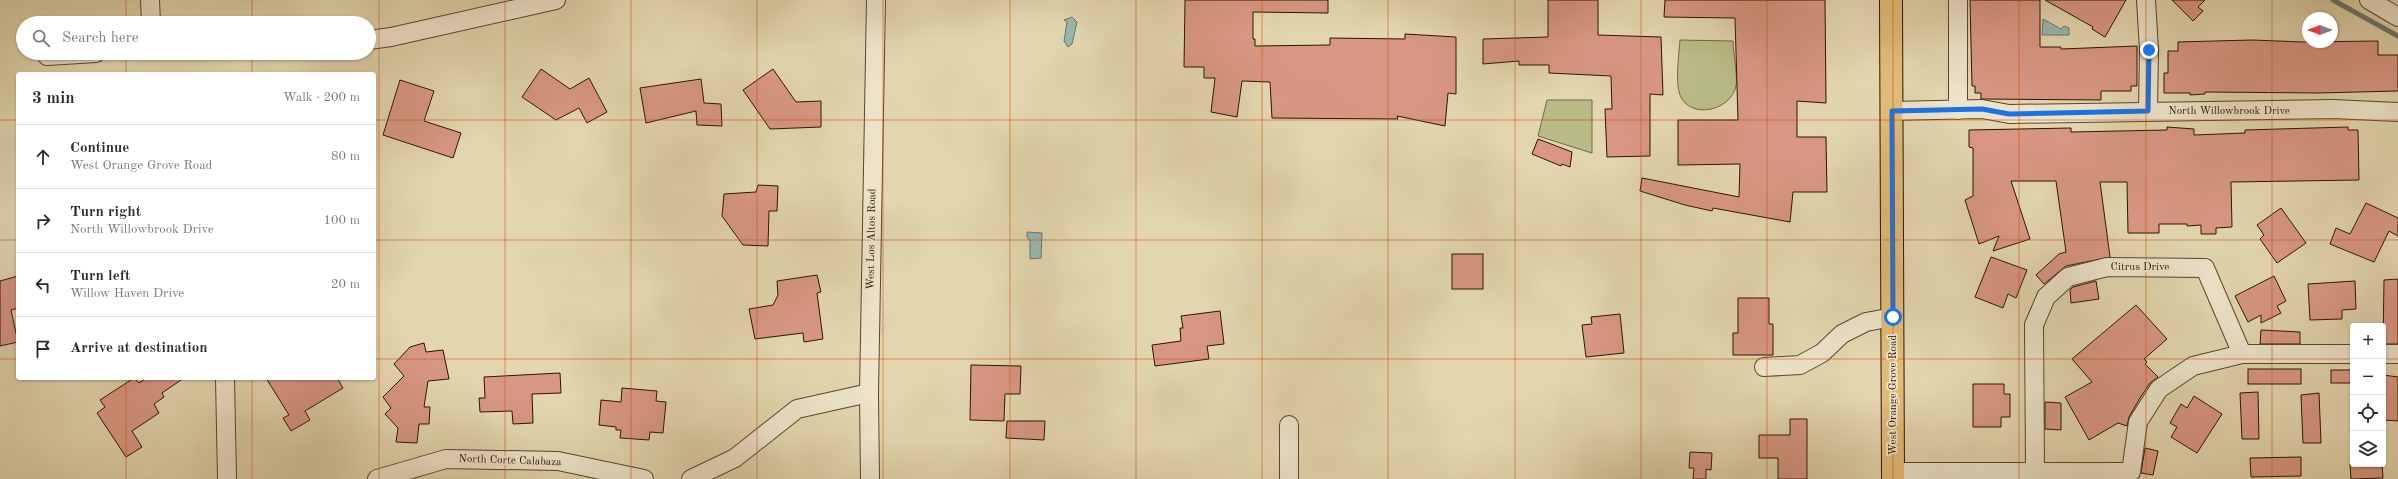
<!DOCTYPE html>
<meta charset="utf-8">
<style>
body{margin:0;font-family:"Old Standard TT",serif;background:#f7f7f7;color:#2b2b33}
.controls{position:absolute;right:12px;bottom:12px;display:grid;overflow:hidden;border-radius:4px;box-shadow:0 1px 3px #0004}
.controls button{width:36px;height:36px;display:grid;place-items:center;padding:0;border:0;border-bottom:1px solid #e1e1e2;background:#fff;color:#2b2b33;font:20px sans-serif}
.compass{position:absolute;left:2302px;top:12px;width:36px;height:36px;border-radius:50%;background:#fff;box-shadow:0 1px 3px #0004;rotate:270deg}
.stop{position:absolute;width:12px;height:12px;margin:-9px;border:3px solid #1a73e8;border-radius:50%;background:#fff}
.stop.end{background:#1a73e8;border-color:#fff;box-shadow:0 1px 4px #0008}
.list{margin:0;padding:0;list-style:none}
h2{display:flex;justify-content:space-between;align-items:center;height:52px;margin:0;padding:0 16px;font-size:17px}
h2 small{font-size:13px;font-weight:400;color:#7c7c81}
.list li{display:grid;grid-template-columns:26px 1fr auto;gap:12px;align-items:center;box-sizing:border-box;height:64px;padding:0 16px;border-top:1px solid #e1e1e2}
.list b{display:block;font-size:15px;white-space:nowrap}
.list p{margin:0;font-size:13px;white-space:nowrap;color:#7c7c81}
.list em{font-size:13px;font-style:normal;color:#7c7c81}
.icon{flex:none;width:22px;height:22px;fill:none;stroke:currentColor;stroke-width:2;stroke-linecap:round;stroke-linejoin:round}
.map{position:relative;flex:none;width:2398px;height:479px;overflow:hidden}
.search{position:absolute;background:#fff;box-shadow:0 1px 3px #0004;left:16px;top:16px;width:360px;height:44px;display:flex;align-items:center;gap:10px;box-sizing:border-box;padding:0 14px;border-radius:22px;color:#7c7c81;font-size:15px}
.panel{position:absolute;background:#fff;box-shadow:0 1px 3px #0004;left:16px;top:72px;width:360px;height:308px;border-radius:4px}
.map>svg:first-child{display:block}
.green{fill:#b9bc87;stroke:#726844}
.water{fill:#97b7b2;stroke:#6c766c}
.lines{fill:none;stroke-linecap:round;stroke-linejoin:round}
.stream{stroke:#6c766c;stroke-width:5}
.building{fill:#d99783;stroke:#2c1502}
.minor-casing{stroke:#5a452d;stroke-width:20}
.major-casing{stroke:#2c1502;stroke-width:24}
.minor{stroke:#ede4cb;stroke-width:18}
.major{stroke:#e2bb78;stroke-width:22}
.route{stroke:#1a73e8;stroke-width:5}
.grid{fill:none;stroke:#cc4f0a;stroke-width:1;stroke-opacity:0.55}
.labels{text-anchor:middle;dominant-baseline:central;stroke-width:3.5;stroke-linejoin:round;paint-order:stroke}
.street-label{font-size:11px;fill:#2c1502;stroke:#ede4cb}
</style>
<div class="map">
<svg width="2398" height="479" viewBox="0 0 2398 479">
<rect width="100%" height="100%" fill="#e3d6af"/>
<filter id="stains"><feTurbulence type="fractalNoise" baseFrequency=".005" numOctaves="4"/><feColorMatrix values="0 0 0 0 .2 0 0 0 0 .09 0 0 0 0 .02 0 0 0 .5 -.17"/></filter>
<radialGradient id="worn" r=".72"><stop offset=".6" stop-color="#630" stop-opacity="0"/><stop offset="1" stop-color="#630" stop-opacity=".3"/></radialGradient>
<g class="green">
<path d="M1680 40 1733 41C1733 51 1738 78 1736 86 1731 111 1690 120 1680 95 1675 83 1679 53 1680 40Z"/>
<path d="M1547 100H1592V153L1538 136Z"/>
</g>
<g class="water">
<path d="M1072 17 1077 22 1072 44 1068 47 1064 41 1067 22 1064 20Z"/>
<path d="M2043 19 2061 29 2064 26 2069 28V35H2042Z"/>
<path d="M1027 232 1042 233 1041 258 1030 259V241L1027 237Z"/>
</g>
<g class="lines">
<path class="stream" d="M2333 0 2398 36"/>
</g>
<g class="building">
<path d="M1185 0H1328V13L1253 12V39H1255V46L1330 45V38L1405 39V34L1456 37V94L1448 93 1445 126 1397 116 1398 119 1272 118 1270 82 1242 81 1237 117 1211 112 1215 78H1204V67H1184Z"/>
<path d="M1548 0H1598V35L1661 37 1663 95 1650 94V156L1607 157 1605 109H1612L1611 76 1549 73V65H1519V61L1483 64V39L1548 37Z"/>
<path d="M1665 0H1825L1826 103 1797 101V137H1826L1827 192H1793L1790 222 1713 208 1712 211 1685 205 1640 191 1642 178 1739 197 1740 164 1678 165V120H1738L1735 18 1664 17Z"/>
<path d="M1970 0H2040V47H2061V49L2137 46V86H2131V91H2101V100L1981 99V93H1975V86H1972Z"/>
<path d="M2045 0H2126L2105 37 2092 29 2093 27Z"/>
<path d="M2172 0H2205L2198 7 2203 11 2193 21Z"/>
<path d="M2252 40 2303 42 2378 41V55H2398V91L2318 93 2205 92V94L2190 95V93H2164V73H2168V51H2178V42Z"/>
<path d="M541 69 570 89 589 78 607 112 587 123 579 108 556 120 522 97Z"/>
<path d="M773 69 796 102 821 101V127L770 129 743 90Z"/>
<path d="M701 79 704 103 721 104 722 126 697 125 696 111 646 123 640 88Z"/>
<path d="M400 80 434 91 424 121 461 133 453 158 383 135Z"/>
<path d="M2167 127 2194 129V135L2245 133V130L2348 127V130H2358L2359 180 2231 182 2232 227 2216 228V234H2201V225L2187 226V224H2159V233H2128L2127 182H2100L2110 257 2066 266 2044 284 2036 275 2059 254 2066 252 2056 181H2011L2030 239 1993 251 1999 236 1979 244 1965 200 1973 196V148L1969 147V130L2071 128V132L2167 130Z"/>
<path d="M1538 139 1572 152 1570 167 1562 164 1561 166 1532 154Z"/>
<path d="M758 185 778 186 777 211H769L768 246 743 245 722 216 724 194 756 192Z"/>
<path d="M2366 203 2398 218V236L2389 231 2374 262 2330 244 2336 228 2350 234Z"/>
<path d="M2281 208 2306 243 2277 263 2260 239 2264 235 2257 225Z"/>
<rect x="1452" y="254" width="31" height="35"/>
<path d="M1991 257 2027 270 2016 298 2008 294 2003 308 1975 297Z"/>
<path d="M817 275 821 292 817 293 823 339 804 342 803 333 755 339 749 309 773 305 778 295 777 281Z"/>
<path d="M18 276V308L11 310 18 342 0 346V281Z"/>
<path d="M2274 276 2286 301 2277 306 2281 313 2261 323V315L2248 322 2235 296Z"/>
<path d="M2398 279V344H2383L2384 280Z"/>
<path d="M2096 281 2099 299 2071 303 2070 290 2073 287Z"/>
<path d="M2355 281 2356 309 2342 310V319L2310 320 2308 284Z"/>
<path d="M1738 298H1769V324H1773V355H1733V333H1738Z"/>
<path d="M2136 305 2167 339 2144 359 2147 362 2145 364 2158 377 2150 383 2140 398 2129 417 2127 426 2118 423 2089 440 2065 397 2092 382 2072 359Z"/>
<path d="M1220 311 1224 344 1207 346 1209 359 1155 366 1152 345 1181 341 1180 328H1183L1181 316Z"/>
<path d="M1620 314 1624 353 1586 357 1582 325 1592 324 1591 317Z"/>
<path d="M2261 330 2300 332V344H2260Z"/>
<path d="M424 343 426 352 443 350 449 379 428 381 424 407H430L429 424H419L417 443 396 442 398 428 385 414 391 408 383 397 404 376 394 364 410 347Z"/>
<path d="M971 365 1021 366 1020 394H1005L1004 421 970 420Z"/>
<rect x="2248" y="369" width="53" height="15"/>
<rect x="2331" y="370" width="22" height="13"/>
<path d="M560 373 561 393 532 394 533 423 513 424 512 411 480 412 479 398H485L484 377Z"/>
<path d="M2383 375 2398 377V421L2383 420Z"/>
<path d="M134 378 139 383 147 378H184L162 393 164 397 154 404 159 413 132 431 142 447 126 457 97 413 105 407 100 400Z"/>
<path d="M266 378H337L343 388 305 411 310 420 291 431 283 418 289 415Z"/>
<path d="M1973 384H2004V394H2010V417H2001V427H1973Z"/>
<path d="M622 388 657 391 656 401 666 402 663 433 650 432 649 440 620 438 621 430H616V427L599 425 601 400 621 402Z"/>
<path d="M2258 392 2259 439H2242L2240 393Z"/>
<path d="M2319 393 2321 443H2303L2301 395Z"/>
<path d="M2194 396 2222 414 2197 453 2171 437 2177 427 2170 423 2181 404 2187 408Z"/>
<path d="M2045 402 2061 403V430L2045 429Z"/>
<path d="M1790 419H1807V479H1778V458H1759V435H1790Z"/>
<path d="M1007 421H1045L1044 440 1006 438Z"/>
<path d="M2145 448 2158 451 2153 475 2141 473Z"/>
<path d="M1690 452 1712 453 1711 470 1706 469V479H1693L1694 468H1689Z"/>
<path d="M2301 457V476L2251 477 2250 458Z"/>
<path d="M2350 464H2382L2383 478 2351 479Z"/>
</g>
<g class="lines">
<g class="minor-casing">
<g id="minor">
<path d="M150 0 151 23"/>
<path d="M1958 0V110"/>
<path d="M2146 0 2149 50 2148 111"/>
<path d="M2369 0 2398 17"/>
<path d="M369 40 391 37 556 0"/>
<path d="M47 56 96 53"/>
<path d="M1891 111 1982 109 2009 114 2333 109 2398 112"/>
<path d="M2383 354H2398"/>
<path d="M1764 367 1800 365 1822 353 1842 334 1866 322 1893 317"/>
<path d="M225 378 227 479"/>
<path d="M1289 425V479"/>
<path d="M2035 471 2034 325 2046 297 2068 277 2107 267 2205 268 2242 354"/>
<path d="M1893 472H2131L2138 422 2159 389 2193 366 2242 354H2353"/>
<path d="M377 479 446 459 558 461 644 479"/>
<path d="M691 479 735 458 797 409 869 393"/>
<path d="M870 479 869 393 876 0"/>
</g>
</g>
<g class="major-casing">
<path id="major" d="M1891 0 1893 479"/>
</g>
<use href="#minor" class="minor"/>
<use href="#major" class="major"/>
</g>
<g class="lines">
<path class="route" d="M1893 317 1892 111 1982 109 2009 114 2148 111 2149 50"/>
</g>
<path class="grid" d="M126 0V23M252 0V23M379 0V479M505 0V479M631 0V479M757 0V479M883 0V479M1010 0V479M1136 0V479M1262 0V479M1388 0V479M1515 0V479M1641 0V479M1767 0V479M1893 0V479M2019 0V479M2146 0V479M2272 0V479M126 53V74M252 53V74M0 120H18M374 120H2398M0 240H18M374 240H2398M0 359H18M374 359H2353M2383 359H2398M126 378V479M252 378V479"/>
<g class="labels">
<g class="street-label">
<text x="2229" y="111">North Willowbrook Drive</text>
<text transform="translate(872 239) rotate(-89)">West Los Altos Road</text>
<text x="2140" y="267">Citrus Drive</text>
<text transform="translate(1893 395) rotate(-90)">West Orange Grove Road</text>
<text transform="translate(510 461) rotate(2)">North Corte Calabaza</text>
</g>
</g>
<rect width="100%" height="100%" filter="url(#stains)"/>
<rect width="100%" height="100%" fill="url(#worn)"/>
</svg>
<div class="controls">
<button>+</button>
<button>−</button>
<button><svg class="icon" aria-label="locate" viewBox="0 0 24 24"><circle cx="12" cy="12" r="6"/><path d="M12 2v4M12 18v4M2 12h4M18 12h4"/></svg></button>
<button><svg class="icon" aria-label="layers" viewBox="0 0 24 24"><path d="M12 4l9 5-9 5-9-5zM3 14l9 5 9-5"/></svg></button>
</div>
<svg class="compass" viewBox="-18 -18 36 36"><path d="M0-13l5 13h-10z" fill="#e53935"/><path d="M0 13l5-13h-10z" fill="#7c7c81"/></svg>
<div class="stop" style="left:1893px;top:317px"></div>
<div class="stop end" style="left:2149px;top:50px"></div>
<div class="search"><svg class="icon" aria-label="search" viewBox="0 0 24 24"><circle cx="10" cy="10" r="6"/><path d="M15 15l6 6"/></svg>Search here</div>
<section class="panel">
<h2>3 min<small>Walk · 200 m</small></h2>
<ul class="list">
<li><svg class="icon" aria-label="ahead" viewBox="0 0 24 24"><path d="M12 20V5M6 11l6-6 6 6"/></svg><div><b>Continue</b><p>West Orange Grove Road</p></div><em>80 m</em></li>
<li><svg class="icon" aria-label="right" viewBox="0 0 24 24"><path d="M7 20v-9h11M14 6l5 5-5 5"/></svg><div><b>Turn right</b><p>North Willowbrook Drive</p></div><em>100 m</em></li>
<li><svg class="icon" aria-label="left" viewBox="0 0 24 24"><path d="M17 20v-9H6M10 6l-5 5 5 5"/></svg><div><b>Turn left</b><p>Willow Haven Drive</p></div><em>20 m</em></li>
<li><svg class="icon" aria-label="arrive" viewBox="0 0 24 24"><path d="M6 21V4h12l-3 4 3 4H6"/></svg><div><b>Arrive at destination</b></div></li>
</ul>
</section>
</div>
